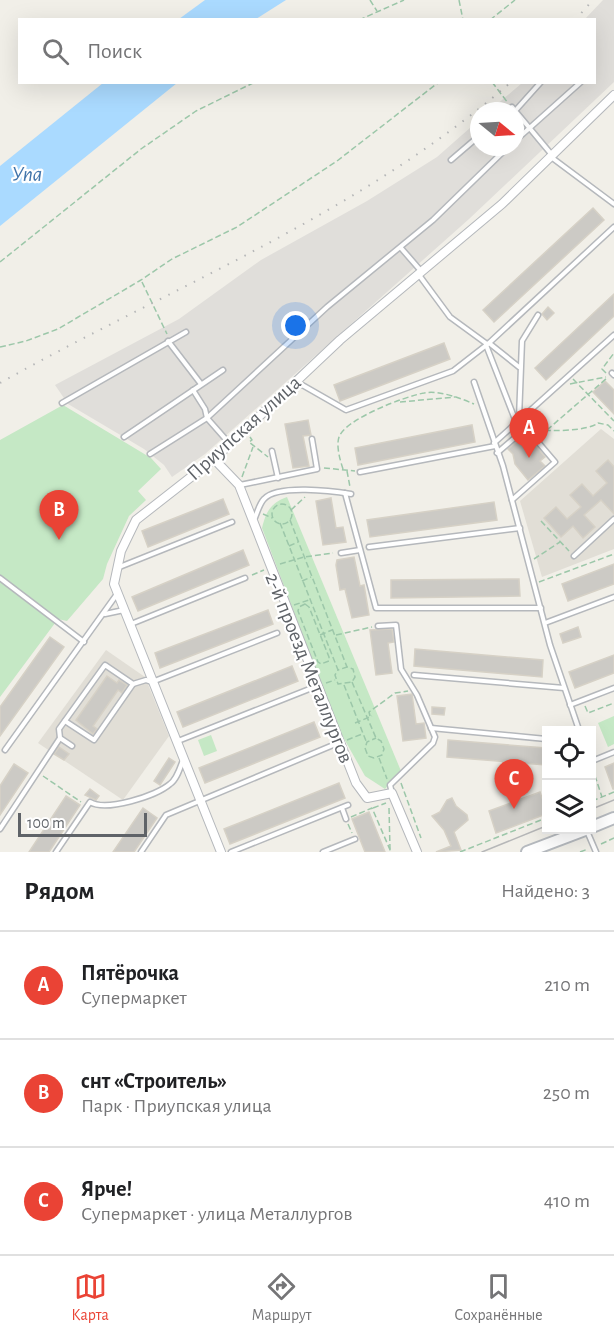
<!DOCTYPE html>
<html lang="ru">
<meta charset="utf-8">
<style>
body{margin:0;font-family:"Alegreya Sans",sans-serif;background:#f6f6f6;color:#202124}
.controls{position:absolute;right:18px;bottom:18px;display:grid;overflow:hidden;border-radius:0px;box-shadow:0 6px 24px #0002}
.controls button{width:54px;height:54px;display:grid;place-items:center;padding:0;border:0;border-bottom:2px solid #e0e0e0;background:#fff;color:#202124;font:30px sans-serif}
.compass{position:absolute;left:470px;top:102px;width:54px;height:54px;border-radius:50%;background:#fff;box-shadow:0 6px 24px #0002;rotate:108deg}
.scale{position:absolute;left:18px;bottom:15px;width:129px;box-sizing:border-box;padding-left:6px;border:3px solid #5f6368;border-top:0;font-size:16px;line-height:21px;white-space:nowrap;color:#5f6368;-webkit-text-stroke:4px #fff;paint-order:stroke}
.you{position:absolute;left:296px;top:326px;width:21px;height:21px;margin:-15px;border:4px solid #fff;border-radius:50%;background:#1a73e8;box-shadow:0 0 0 9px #1a73e833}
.badge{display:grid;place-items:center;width:39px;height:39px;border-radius:50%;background:#ea4335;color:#fff;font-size:20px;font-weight:700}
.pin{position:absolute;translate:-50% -50px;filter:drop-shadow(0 2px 3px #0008)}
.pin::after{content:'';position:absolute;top:32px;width:21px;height:18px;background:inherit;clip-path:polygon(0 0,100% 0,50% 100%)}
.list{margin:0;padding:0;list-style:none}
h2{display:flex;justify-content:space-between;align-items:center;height:78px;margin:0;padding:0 24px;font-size:26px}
h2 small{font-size:20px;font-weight:400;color:#757577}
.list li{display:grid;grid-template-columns:39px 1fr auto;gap:18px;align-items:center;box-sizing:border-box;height:108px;padding:0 24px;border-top:2px solid #e0e0e0}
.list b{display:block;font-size:22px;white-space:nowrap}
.list p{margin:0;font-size:20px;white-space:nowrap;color:#757577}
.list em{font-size:20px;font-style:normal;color:#757577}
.icon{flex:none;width:33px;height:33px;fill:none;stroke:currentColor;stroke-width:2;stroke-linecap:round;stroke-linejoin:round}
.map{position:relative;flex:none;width:614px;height:852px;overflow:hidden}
.search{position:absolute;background:#fff;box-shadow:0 6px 24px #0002;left:18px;right:18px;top:18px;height:66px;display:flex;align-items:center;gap:15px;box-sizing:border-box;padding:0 21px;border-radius:0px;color:#757577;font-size:22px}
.sheet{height:402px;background:#fff}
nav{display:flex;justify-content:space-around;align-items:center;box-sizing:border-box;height:84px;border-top:2px solid #e0e0e0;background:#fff;font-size:16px;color:#757577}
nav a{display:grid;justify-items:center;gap:3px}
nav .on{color:#ea4335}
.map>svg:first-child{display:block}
.industrial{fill:#e0deda}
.education{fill:#e1ded6}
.green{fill:#c5e8c5}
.water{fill:#aadaff}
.building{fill:#cccac5;stroke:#d6d1c6;stroke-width:1.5}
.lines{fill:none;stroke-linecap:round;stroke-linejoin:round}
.service-casing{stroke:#b5b8bc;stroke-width:7}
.minor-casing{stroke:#b5b8bc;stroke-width:10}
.secondary-casing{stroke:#b6babf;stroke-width:14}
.path{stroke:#9cc7a9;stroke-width:1.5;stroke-dasharray:6 3;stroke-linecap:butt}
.service{stroke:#fff;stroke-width:4}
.minor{stroke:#fff;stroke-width:8}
.secondary{stroke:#fff;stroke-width:10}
.tram{stroke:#b6b7b8;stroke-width:1.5}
.rail{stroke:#b6b7b8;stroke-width:2;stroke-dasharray:1.5 8;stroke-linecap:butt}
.labels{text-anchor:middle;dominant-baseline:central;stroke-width:4.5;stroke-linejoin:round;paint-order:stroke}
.street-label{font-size:21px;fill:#5f6368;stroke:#fff}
.water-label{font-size:22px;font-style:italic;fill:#4174aa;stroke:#fff}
</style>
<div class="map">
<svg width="614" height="852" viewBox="0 0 614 852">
<rect width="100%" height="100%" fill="#f1efe8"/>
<path class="industrial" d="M603 0H614V82L469 219 205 454 172 477 164 465 144 449 68 404 55 385 179 319 261 260 367 201 437 157 479 120V147H515V111H489L522 83 594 82V20L585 19Z"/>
<g class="education">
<path d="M601 429 614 439V549L542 577 520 501Z"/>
<path d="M106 650 145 677 169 736 123 800 38 743Z"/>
</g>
<g class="green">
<path d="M63 405 151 458 161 469 138 491 146 500 129 516 107 564 103 579 67 621 58 619 0 697V440Z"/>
<path d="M287 497 401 771 385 789 365 776 338 728 262 528C266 511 271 503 287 497Z"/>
<path d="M614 716V744L608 747 598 723Z"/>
<path d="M211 735 217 751 204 756 198 740Z"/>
</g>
<g class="water">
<path d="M205 0H286L256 19H179Z"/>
<path d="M103 83H177L0 226V166Z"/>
</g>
<g class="building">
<path d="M593 208 604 220 494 322 483 310Z"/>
<path d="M614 294V316L546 380 535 368Z"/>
<path d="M548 307 554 313 547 320 542 314Z"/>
<path d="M444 343 450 359 340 401 334 385Z"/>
<path d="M605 381 614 390V414L593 392Z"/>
<path d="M308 420 311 435 303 436 309 466 293 468 285 424Z"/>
<path d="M472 425 475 442 358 465 355 448Z"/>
<path d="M526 434 545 457 540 461 545 466 528 480 515 464 513 454 508 449Z"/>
<path d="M608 460 614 467V514L601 500 584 515 595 527 583 538 573 526 561 537 544 518 556 507 567 519 581 507 570 495 582 484 593 496 607 483 596 471Z"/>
<path d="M331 498 336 528 343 527 346 542 323 545 316 501Z"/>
<path d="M223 499 229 514 148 547 142 531Z"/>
<path d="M494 502 497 520 370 537 367 520Z"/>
<path d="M243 550 249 565 138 611 132 597Z"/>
<path d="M354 557 360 586 364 585 369 615 352 618 345 589 340 590 336 565 337 560Z"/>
<path d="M614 564V584L568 601 562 584Z"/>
<path d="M519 579 520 596 391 598V580Z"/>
<path d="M268 610 273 624 160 668 155 653Z"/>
<path d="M578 627 581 637 563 643 560 634Z"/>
<path d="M392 629 394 642 388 643 392 673 376 675 370 630Z"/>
<path d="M50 637 64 647 0 736V707Z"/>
<path d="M415 649 543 660 542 677 414 666Z"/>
<path d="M614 655V673L575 688 569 672Z"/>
<path d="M292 666 298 681 183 727 177 712Z"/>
<path d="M107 676 117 683 119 680 127 685 122 693 118 690 93 726 97 729 93 734 76 720Z"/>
<path d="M412 694 416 724 424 723 426 738 403 741 397 696Z"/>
<path d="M432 707 445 708 444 715 432 714Z"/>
<path d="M314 722 320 737 205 783 199 768Z"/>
<path d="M448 740 546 748V765L447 757Z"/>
<path d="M59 747 69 754 64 760 54 754Z"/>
<path d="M169 758 175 762 160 785 154 781Z"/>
<path d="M614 763V789H613L605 767Z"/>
<path d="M14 764 28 773 0 815V786Z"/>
<path d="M339 783 345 798 230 844 224 829Z"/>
<path d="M90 789 99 796 96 800 85 795Z"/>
<path d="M540 792 542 798 546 796V814L496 833 489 811Z"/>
<path d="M66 796 80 805 49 852H29Z"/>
<path d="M452 798 456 806 467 815 468 820 454 832 461 850 436 852 451 846 444 830 432 816 440 812 447 800Z"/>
<path d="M143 808 157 818 134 852H113Z"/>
<path d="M369 812 385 852H365L352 819Z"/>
</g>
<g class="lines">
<g class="service-casing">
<g id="service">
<path d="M508 111 512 107 552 155"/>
<path d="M515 111 541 82"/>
<path d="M515 141 581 82"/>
<path d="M551 157 614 204"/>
<path d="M451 160 479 136"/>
<path d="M401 248 421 271"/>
<path d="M419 275 450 317 487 344"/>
<path d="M168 341 201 384"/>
<path d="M489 343 519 367"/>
<path d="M486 345 516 422"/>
<path d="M612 373 614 375"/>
<path d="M297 382 346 410 453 371 489 343 614 227"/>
<path d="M474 382 503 466 550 645 579 730"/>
<path d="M193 390 205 409 207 418 229 443"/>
<path d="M62 403 186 332"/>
<path d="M519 418 522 341 538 315"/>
<path d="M124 437 223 370"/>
<path d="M494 443 614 335"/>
<path d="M272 451 278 478"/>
<path d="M497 453 526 428 555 462 512 500"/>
<path d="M150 454 207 418 327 307 433 220 508 147"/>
<path d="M360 472 495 446"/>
<path d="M240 485 317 469 312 439"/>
<path d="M345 493 376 608H541"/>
<path d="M254 520C257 514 259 504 264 499 277 484 333 491 351 494"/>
<path d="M369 547 520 528"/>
<path d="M341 553 360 550"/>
<path d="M574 556 614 519"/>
<path d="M117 568 232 522"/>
<path d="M0 578 84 642"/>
<path d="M105 614 124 610"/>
<path d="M545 623 614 597"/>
<path d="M131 624 245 578"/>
<path d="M378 626 396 625 401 669 417 695 435 737 433 743 390 785 392 793"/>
<path d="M414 675 564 688"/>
<path d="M570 705 614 688"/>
<path d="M65 721 94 740 133 684"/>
<path d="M431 728 546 739"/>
<path d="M178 741 317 686"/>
<path d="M72 746 60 738 59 729 105 665 133 684 146 680 152 682 277 633"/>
<path d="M5 750 117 594"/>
<path d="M592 761 614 752"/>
<path d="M342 808 346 819"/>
<path d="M0 829 60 738"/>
<path d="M587 831 596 852"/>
<path d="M56 852 90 802C106 812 156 796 170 784 177 779 180 768 183 760"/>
<path d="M141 852 166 815 338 743"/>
<path d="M231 852 348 805"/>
<path d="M323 852 355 839"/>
</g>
</g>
<g class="minor-casing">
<g id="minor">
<path d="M214 459 239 485 356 783 367 798 392 793 417 852"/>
<path d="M221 852 114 584 121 551 136 520 214 459 340 340 502 204 614 95"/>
</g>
</g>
<g class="secondary-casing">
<g id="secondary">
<path d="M592 827 614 818"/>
<path d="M527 852 585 830"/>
</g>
</g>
<g class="path">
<path d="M370 0 377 11"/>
<path d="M459 0 463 20"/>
<path d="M359 20 404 0"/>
<path d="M490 20 515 0"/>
<path d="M492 82 508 103"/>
<path d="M0 262 141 149 196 111 255 82"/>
<path d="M142 282 167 334"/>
<path d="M0 347 26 341 58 329 141 280 172 259 237 227 337 161 439 82"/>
<path d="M606 373 602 369 614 353"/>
<path d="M573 379 614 421"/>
<path d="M570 384 606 377"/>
<path d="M400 402 455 397"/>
<path d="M536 429C549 432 588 431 598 423L608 425 614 431"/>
<path d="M547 430 607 378"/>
<path d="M250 437 252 440 249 442 268 457"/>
<path d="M324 468 355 471"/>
<path d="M343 469C340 460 336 446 339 437 345 419 406 396 424 393 439 390 460 398 474 404"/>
<path d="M347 471 350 487"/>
<path d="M242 477 253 447"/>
<circle cx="282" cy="514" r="10"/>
<path d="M291 510 305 497"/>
<path d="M263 514 272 518"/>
<path d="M290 520 347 667"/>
<path d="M541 521 569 551"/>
<path d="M280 523 338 670 335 675 338 684 352 682 355 677 353 669 347 667 338 670"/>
<path d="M289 546 298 542"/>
<path d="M534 559 560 542"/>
<path d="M280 564 304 557 333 553"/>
<path d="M252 575 264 570"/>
<path d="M302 581 311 577"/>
<path d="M539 582 614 554"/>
<path d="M305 604 309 607 329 657V661L321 664 318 662 298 611 299 607Z"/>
<path d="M294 605 309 600"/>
<path d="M320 635 332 630"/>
<path d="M336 635 372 627"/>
<path d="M352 682 376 738 381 741 384 749 382 755 374 758 368 756 365 748 367 742 376 738"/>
<path d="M326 683 335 680"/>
<path d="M344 685 366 741"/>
<path d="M585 706 588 713 614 703"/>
<path d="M370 716 369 712 395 693 408 691"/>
<path d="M355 723 372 716"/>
<path d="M347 740 362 734"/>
<path d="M379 758 387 779"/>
<path d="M592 767 602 797"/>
<path d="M43 776 81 802"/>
<path d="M401 783 421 838"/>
<path d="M592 801 614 792"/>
<path d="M373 808 386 803"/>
<path d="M389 808 390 849"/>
<path d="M351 817 372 808 391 852"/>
<path d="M348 824 352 833"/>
<path d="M601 844 614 838"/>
<path d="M460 852 546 818"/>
<path d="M580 852 588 849"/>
</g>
<use href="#service" class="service"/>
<use href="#minor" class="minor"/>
<use href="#secondary" class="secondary"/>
<g class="tram">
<path d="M592 809 614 800"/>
<path d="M482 852 546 826"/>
</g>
<g class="rail">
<path d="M575 20 593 0"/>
<path d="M0 383C173 286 360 214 511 82"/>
</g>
</g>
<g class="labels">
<g class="street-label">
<text transform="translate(244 428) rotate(-42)">Приупская улица</text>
<text transform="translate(309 668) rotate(68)">2-й проезд Металлургов</text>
</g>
<g class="water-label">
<text x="27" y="174">Упа</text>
</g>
</g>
</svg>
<div class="controls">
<button><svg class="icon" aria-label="locate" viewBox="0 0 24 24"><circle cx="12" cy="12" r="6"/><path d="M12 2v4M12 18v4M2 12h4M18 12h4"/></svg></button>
<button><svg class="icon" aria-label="layers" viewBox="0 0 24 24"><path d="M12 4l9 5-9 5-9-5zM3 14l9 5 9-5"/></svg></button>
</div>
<svg class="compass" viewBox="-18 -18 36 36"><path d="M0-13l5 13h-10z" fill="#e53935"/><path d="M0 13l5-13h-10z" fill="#757577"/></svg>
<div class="scale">100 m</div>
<div class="you"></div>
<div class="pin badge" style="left:529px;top:458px">A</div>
<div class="pin badge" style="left:59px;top:540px">B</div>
<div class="pin badge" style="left:514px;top:809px">C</div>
<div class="search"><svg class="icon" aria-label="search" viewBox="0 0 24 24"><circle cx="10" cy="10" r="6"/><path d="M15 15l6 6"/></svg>Поиск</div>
</div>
<section class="sheet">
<h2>Рядом<small>Найдено: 3</small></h2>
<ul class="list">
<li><span class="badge">A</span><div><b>Пятёрочка</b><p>Супермаркет</p></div><em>210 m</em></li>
<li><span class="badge">B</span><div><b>снт «Строитель»</b><p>Парк · Приупская улица</p></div><em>250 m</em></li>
<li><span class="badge">C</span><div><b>Ярче!</b><p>Супермаркет · улица Металлургов</p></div><em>410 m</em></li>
</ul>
</section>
<nav>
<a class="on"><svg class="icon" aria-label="map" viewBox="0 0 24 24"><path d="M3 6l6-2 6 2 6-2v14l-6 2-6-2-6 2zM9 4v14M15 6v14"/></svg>Карта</a>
<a><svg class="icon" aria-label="directions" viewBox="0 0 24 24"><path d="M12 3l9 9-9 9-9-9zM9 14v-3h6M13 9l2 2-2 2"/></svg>Маршрут</a>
<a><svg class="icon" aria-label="saved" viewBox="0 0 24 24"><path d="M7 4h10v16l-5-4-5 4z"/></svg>Сохранённые</a>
</nav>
